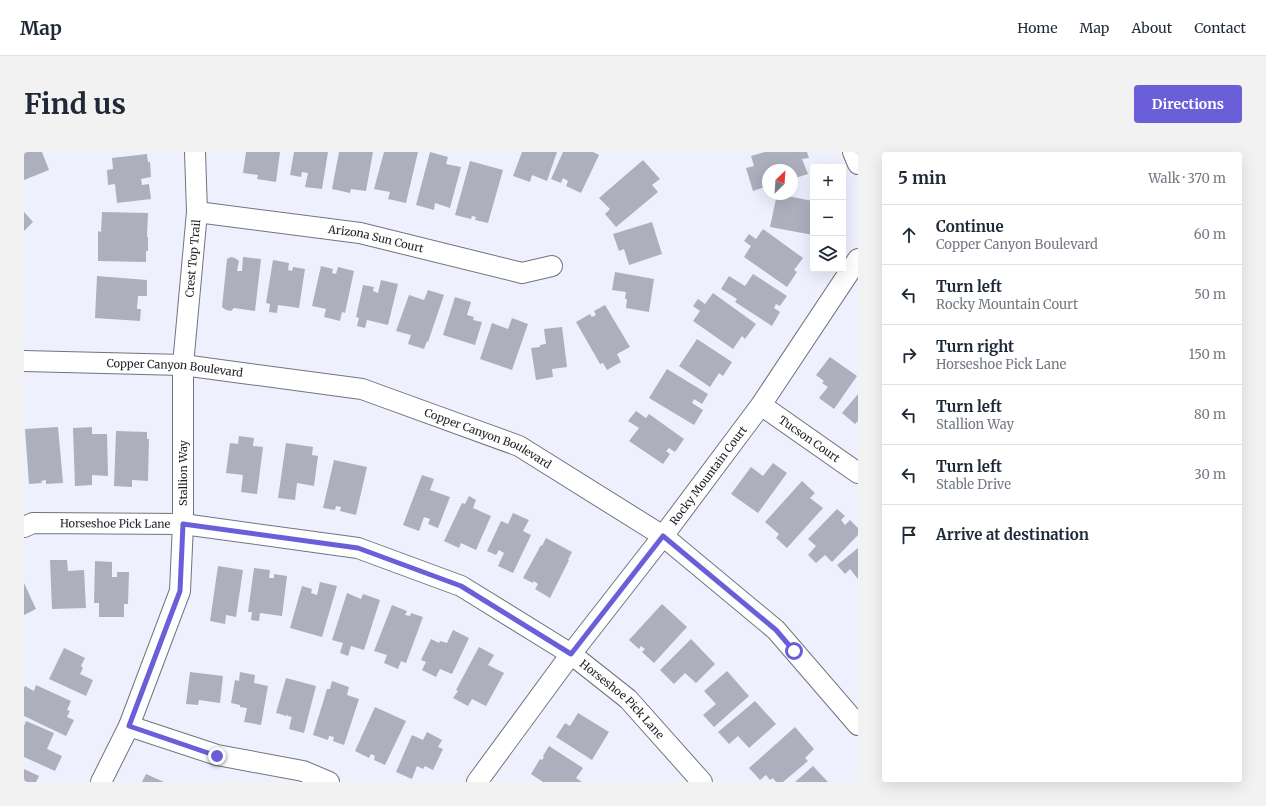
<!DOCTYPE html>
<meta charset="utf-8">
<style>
body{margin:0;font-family:Merriweather,serif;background:#f2f2f3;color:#1f2937}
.controls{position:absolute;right:12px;top:12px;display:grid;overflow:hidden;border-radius:4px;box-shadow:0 4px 16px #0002}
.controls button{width:36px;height:36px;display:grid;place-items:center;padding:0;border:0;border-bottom:1px solid #e0e1e3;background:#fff;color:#1f2937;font:20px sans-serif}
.compass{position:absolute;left:738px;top:12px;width:36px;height:36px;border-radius:50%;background:#fff;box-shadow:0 4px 16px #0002;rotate:25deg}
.stop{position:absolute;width:12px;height:12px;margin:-9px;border:3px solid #6b5fd9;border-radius:50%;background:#fff}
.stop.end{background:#6b5fd9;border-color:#fff;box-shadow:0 1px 4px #0008}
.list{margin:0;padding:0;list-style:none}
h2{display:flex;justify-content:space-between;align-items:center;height:52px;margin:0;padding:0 16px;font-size:17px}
h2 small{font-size:13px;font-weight:400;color:#747a83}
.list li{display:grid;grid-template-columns:26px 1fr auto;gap:12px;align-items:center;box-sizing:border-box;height:60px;padding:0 16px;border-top:1px solid #e0e1e3}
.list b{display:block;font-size:15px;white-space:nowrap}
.list p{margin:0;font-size:13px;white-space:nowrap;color:#747a83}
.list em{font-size:13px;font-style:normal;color:#747a83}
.icon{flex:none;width:22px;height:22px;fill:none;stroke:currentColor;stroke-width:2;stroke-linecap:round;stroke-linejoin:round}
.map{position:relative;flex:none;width:834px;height:630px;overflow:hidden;border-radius:4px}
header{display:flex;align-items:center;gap:24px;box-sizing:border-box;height:56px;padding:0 20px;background:#fff;border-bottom:1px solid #e0e1e3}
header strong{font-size:19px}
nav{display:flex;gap:22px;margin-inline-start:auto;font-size:14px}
.intro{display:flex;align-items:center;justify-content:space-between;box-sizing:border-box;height:96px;padding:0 24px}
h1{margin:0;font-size:28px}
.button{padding:10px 18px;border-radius:4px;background:#6b5fd9;color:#fff;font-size:14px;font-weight:700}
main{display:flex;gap:24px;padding:0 24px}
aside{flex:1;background:#fff;border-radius:4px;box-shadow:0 4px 16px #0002}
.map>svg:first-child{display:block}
.building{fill:#aeafbd}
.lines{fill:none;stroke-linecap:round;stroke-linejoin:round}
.minor-casing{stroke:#72737f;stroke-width:22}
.minor{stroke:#fff;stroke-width:20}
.route{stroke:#6b5fd9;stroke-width:5}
.labels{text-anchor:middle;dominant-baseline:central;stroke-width:3;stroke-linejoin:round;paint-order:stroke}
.street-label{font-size:11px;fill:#1f1f24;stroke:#fff}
</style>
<header>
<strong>Map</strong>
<nav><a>Home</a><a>Map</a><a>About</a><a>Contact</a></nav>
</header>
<div class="intro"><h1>Find us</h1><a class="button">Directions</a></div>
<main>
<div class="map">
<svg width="834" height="630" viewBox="0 0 834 630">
<rect width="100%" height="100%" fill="#eff0fe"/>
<g class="building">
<path d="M0 0H18L25 18 0 28Z"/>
<path d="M222 0H256L252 30 233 27 234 23 219 21Z"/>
<path d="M270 0H304L298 37 281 35 284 21 278 20 277 25 266 23Z"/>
<path d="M315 0H349L342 39 327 37 326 41 308 37Z"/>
<path d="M360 0H394L382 51 364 47 366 40 350 37Z"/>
<path d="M406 0 424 5 422 12 437 15 426 56 411 51 410 58 392 53Z"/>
<path d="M498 0H533L523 29 508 23 506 30 489 24Z"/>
<path d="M539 0H569L575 3 557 41 542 34 544 29 539 26 537 31 527 27Z"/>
<path d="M741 0H783L785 6 778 7 784 22 768 27V18H744V34L729 39 722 16 730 14 727 4Z"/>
<path d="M123 2 124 10H126L127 25 117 27 118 33 125 32 127 47 93 51 91 32 84 33 83 18 89 17 88 6Z"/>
<path d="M619 8 636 27 628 33 634 40 592 75 581 62 586 57 575 46Z"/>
<path d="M446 9 479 18 464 71 451 68 452 65 448 64 447 67 431 63Z"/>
<path d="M753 42 789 49V83L746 75Z"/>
<path d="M0 60 9 70 0 79Z"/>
<path d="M78 60 124 61 123 85H124V99H122V110L74 109V79L77 80Z"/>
<path d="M628 70 638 102 605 113 600 97 595 99 589 82Z"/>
<path d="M739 77 779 106 770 118 773 120 763 135 720 105 727 94 720 89 725 82 732 87Z"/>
<path d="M207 105 211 106 215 109 213 119H218L219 105 237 107 231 159 210 156 207 159 202 158 198 155 203 107Z"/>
<path d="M249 108 265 111 264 118 268 119 269 115 281 117 275 156 254 153 253 161 245 160 246 152 242 151Z"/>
<path d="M297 114 309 117 308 121 312 122 314 115 330 119 321 161 318 160 316 169 300 165 302 157 288 154Z"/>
<path d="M591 120 630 127 625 160 602 156 603 147H601L602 140 588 138Z"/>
<path d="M729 122 763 144 756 154 752 152 750 156 756 160 748 174 711 150 713 147 697 137 705 124 721 134Z"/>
<path d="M73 124 123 128V144H114L113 157H117L116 169 71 166Z"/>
<path d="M357 128 374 132 364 173 343 168 341 176 333 174 335 166 332 165 339 133 350 135 349 139 354 141Z"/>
<path d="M404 138 420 143 404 190 403 189 400 197 384 192 387 183 372 179 385 143 400 148Z"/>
<path d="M689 141 732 172 721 187 718 184 709 197 669 169 676 159 669 154 674 147 681 152Z"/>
<path d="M431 145 447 150 443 163 450 165 449 168 458 170 451 193 419 183Z"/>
<path d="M581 153 606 195 593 202 597 210 583 218 579 211 576 212 552 170 566 162 568 165 572 163 570 159Z"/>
<path d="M488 166 504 172 488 218 456 207 468 171 484 177Z"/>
<path d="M538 175 543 215 528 217 529 225 512 228 507 196 516 195V193L522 192 520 177Z"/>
<path d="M673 187 708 210 699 224 695 221 686 235 655 214Z"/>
<path d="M806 205 833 224 810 257 795 246 804 235 798 231 800 229 792 223Z"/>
<path d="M643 217 684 242 678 252 670 247 668 251 679 258 670 273 625 246Z"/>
<path d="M834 242V269L831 272 818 261Z"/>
<path d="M612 259 622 266 625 262 660 287 651 300 645 296 642 299 646 302 639 312 605 289 615 276 604 269Z"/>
<path d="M34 275 39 331 22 332V328L17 329 18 331 5 332 1 277Z"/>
<path d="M68 275V282H83L84 324 68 323V333L51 334 49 276Z"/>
<path d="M92 279 123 280V287H125L124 329 108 328V335L90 334Z"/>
<path d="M215 284 230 286 229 294 239 295 233 342 217 340 219 323 202 321 206 291 214 292Z"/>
<path d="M262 291 289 295 288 303 294 304 290 334 273 331 271 348 254 346Z"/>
<path d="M310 308 343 315 332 363 316 359 317 355 312 354 311 358 299 356Z"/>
<path d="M749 311 763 321 734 361 707 342 727 315 739 324Z"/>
<path d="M398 323 410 327 406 338 426 345 414 376 404 372 406 367 400 365 395 379 379 373Z"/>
<path d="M778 329 791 341 786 346 799 356 763 396 752 386 755 382 741 370Z"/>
<path d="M445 344 452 348 449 356 467 364 452 398 437 391 435 396 420 389 438 351 441 352Z"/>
<path d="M813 357 821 364 817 368 821 373 826 368 834 376V383L808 410 801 403 792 411 784 403 792 394 784 387Z"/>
<path d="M489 361 505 368 499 379 507 383 489 421 474 414 480 401 475 398 472 403 463 399 477 369 484 372Z"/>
<path d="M522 386 548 400 544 408H545L526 446 511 437 514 432 510 429 509 431 499 426 517 393 518 394Z"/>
<path d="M834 396V427L826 417 821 422 813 413Z"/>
<path d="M26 408H43L44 419 60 418 62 456 28 457Z"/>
<path d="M71 409 88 410V425H93V420H105L104 452H100V465H75V451H70Z"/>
<path d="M194 414 219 418 212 465 202 463 201 472 186 469Z"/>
<path d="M230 416 246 418 245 426H250V422L263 424 258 464 236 461 235 469 227 468 228 460H224Z"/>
<path d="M296 430 313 434 298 485 266 476 278 434 288 437 287 441 293 443Z"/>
<path d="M0 431 12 457 0 463Z"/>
<path d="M323 441 337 447 339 442 356 448 340 498 327 494 324 504 316 501 319 491 308 488Z"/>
<path d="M638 452 663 475 630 511 618 500 621 497 617 494 615 497 605 488Z"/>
<path d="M368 453 383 459 381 463 386 464 387 461 399 465 382 511 377 509 374 517 360 511 363 503 350 499Z"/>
<path d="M429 478 445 486 428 522 416 517 412 525 398 518 402 510 397 508 407 487 415 491 416 489 423 491Z"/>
<path d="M667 487 691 512 672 531 661 521 650 532 636 518Z"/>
<path d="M455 495 470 503 464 513 480 521 462 554 448 547 444 554 429 546 434 539 432 538Z"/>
<path d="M40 496 61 506 57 514 59 516 56 522 69 528 62 544 25 527Z"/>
<path d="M703 519 725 544 690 575 679 563 692 552 680 539Z"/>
<path d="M166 520 199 524 196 551 175 548 174 553 162 552Z"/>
<path d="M216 520 231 523 230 531 244 534 237 573 220 570 223 556 216 555V553L207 551 211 528 215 529Z"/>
<path d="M262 526 292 534 280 581 265 577 268 564 267 565 264 564V562L263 564 252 561Z"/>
<path d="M308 529 325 535 323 543 335 547 320 593 309 589 310 585 305 584 304 588 289 583 303 537H306Z"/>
<path d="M12 533 47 549 43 558 46 559 43 565 50 568 42 584 0 564V536L1 534 10 539Z"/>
<path d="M731 549 752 572 725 596 714 584 705 592 694 580Z"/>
<path d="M351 555 382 569 361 613 350 608 351 604 347 602 345 606 331 599Z"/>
<path d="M554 561 585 580 568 608 532 585 541 571 546 574Z"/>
<path d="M2 569 30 581 23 597 38 604 31 619 0 605V574Z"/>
<path d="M771 575 790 597 781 606 784 609 759 630H752L749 626 746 628 742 623 736 628 725 616Z"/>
<path d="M403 580 418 588 414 595 419 597 409 618 401 614 399 617 393 614 388 627 372 620 388 583 399 588Z"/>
<path d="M525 594 559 616 552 626 558 630H519L507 622 516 607 518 608 520 605 519 604Z"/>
<path d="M789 614 804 630H771Z"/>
<path d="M0 617 15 624 12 630H0Z"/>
<path d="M122 622 140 630H118Z"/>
</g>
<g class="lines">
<g class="minor-casing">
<g id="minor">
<path d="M829 0 834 12"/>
<path id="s1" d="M173 60 336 81 498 121 528 114"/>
<path id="s2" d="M0 209 159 213 338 237 495 294 639 384 752 478 834 573"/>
<path id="s3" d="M737 253 834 321"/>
<path id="s4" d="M0 375 9 371 159 372 334 396 437 434 547 502 604 547 678 630"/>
<path d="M105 574 193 603 279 619 305 630"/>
<path id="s5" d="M77 630 105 574 156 439 159 372V213L173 60 171 0"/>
<path id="s6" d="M453 630 547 502 639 384 737 253 834 107"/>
</g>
</g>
<use href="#minor" class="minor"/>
</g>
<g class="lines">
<path class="route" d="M193 604 105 574 156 439 159 372 334 396 437 434 547 502 639 384 752 478 770 499"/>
</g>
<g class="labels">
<g class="street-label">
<text stroke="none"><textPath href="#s1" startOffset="181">Arizona Sun Court</textPath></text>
<text stroke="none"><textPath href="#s5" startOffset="540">Crest Top Trail</textPath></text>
<text stroke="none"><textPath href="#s2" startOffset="151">Copper Canyon Boulevard</textPath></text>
<text stroke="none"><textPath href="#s2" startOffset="475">Copper Canyon Boulevard</textPath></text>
<text stroke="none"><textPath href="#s3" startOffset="59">Tucson Court</textPath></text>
<text transform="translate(159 321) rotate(-90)">Stallion Way</text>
<text stroke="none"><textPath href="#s6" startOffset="384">Rocky Mountain Court</textPath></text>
<text stroke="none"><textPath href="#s4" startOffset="92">Horseshoe Pick Lane</textPath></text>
<text stroke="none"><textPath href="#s4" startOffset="644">Horseshoe Pick Lane</textPath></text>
</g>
</g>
</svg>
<div class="controls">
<button>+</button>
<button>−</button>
<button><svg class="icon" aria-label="layers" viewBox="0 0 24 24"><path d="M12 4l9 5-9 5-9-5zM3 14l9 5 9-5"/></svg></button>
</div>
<svg class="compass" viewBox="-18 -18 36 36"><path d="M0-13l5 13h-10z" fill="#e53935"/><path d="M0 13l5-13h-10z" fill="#747a83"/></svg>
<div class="stop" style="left:770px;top:499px"></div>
<div class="stop end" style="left:193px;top:604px"></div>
</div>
<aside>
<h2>5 min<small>Walk · 370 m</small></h2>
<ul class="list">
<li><svg class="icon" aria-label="ahead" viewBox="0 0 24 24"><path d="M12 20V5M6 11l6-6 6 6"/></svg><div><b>Continue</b><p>Copper Canyon Boulevard</p></div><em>60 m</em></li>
<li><svg class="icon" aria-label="left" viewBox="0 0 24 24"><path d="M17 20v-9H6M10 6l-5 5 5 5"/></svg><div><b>Turn left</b><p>Rocky Mountain Court</p></div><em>50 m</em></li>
<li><svg class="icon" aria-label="right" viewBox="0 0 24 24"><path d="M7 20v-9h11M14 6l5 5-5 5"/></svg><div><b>Turn right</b><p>Horseshoe Pick Lane</p></div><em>150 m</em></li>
<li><svg class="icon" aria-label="left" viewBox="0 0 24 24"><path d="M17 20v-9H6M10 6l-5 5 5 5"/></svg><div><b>Turn left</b><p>Stallion Way</p></div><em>80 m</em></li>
<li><svg class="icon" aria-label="left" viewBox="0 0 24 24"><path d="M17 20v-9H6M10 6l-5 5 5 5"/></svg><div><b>Turn left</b><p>Stable Drive</p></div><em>30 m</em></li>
<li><svg class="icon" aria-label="arrive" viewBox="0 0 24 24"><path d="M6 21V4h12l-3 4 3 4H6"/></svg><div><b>Arrive at destination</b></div></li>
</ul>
</aside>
</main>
